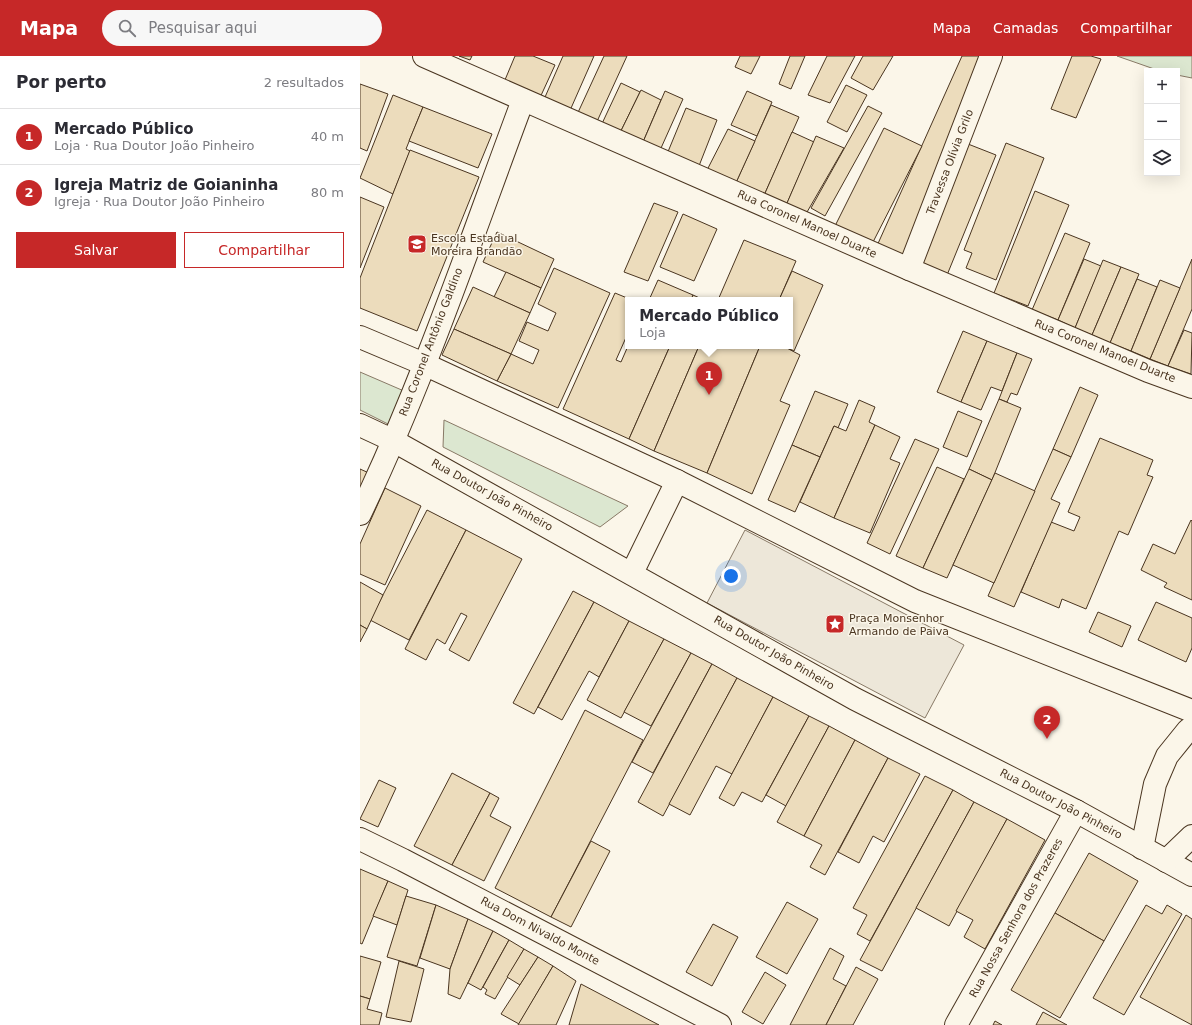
<!DOCTYPE html>
<html lang="pt">
<meta charset="utf-8">
<style>
body{margin:0;font-family:"DejaVu Sans",sans-serif;background:#f7f7f7;color:#2b2b33}
.controls{position:absolute;right:12px;top:12px;display:grid;overflow:hidden;border-radius:0px;box-shadow:0 4px 16px #0002}
.controls button{width:36px;height:36px;display:grid;place-items:center;padding:0;border:0;border-bottom:1px solid #e1e1e2;background:#fff;color:#2b2b33;font:20px sans-serif}
.you{position:absolute;left:371px;top:520px;width:14px;height:14px;margin:-10px;border:3px solid #fff;border-radius:50%;background:#1a73e8;box-shadow:0 0 0 6px #1a73e833}
.badge{display:grid;place-items:center;width:26px;height:26px;border-radius:50%;background:#c62828;color:#fff;font-size:13px;font-weight:700}
.pin{position:absolute;translate:-50% -33px;filter:drop-shadow(0 1px 2px #0008)}
.pin::after{content:'';position:absolute;top:21px;width:14px;height:12px;background:inherit;clip-path:polygon(0 0,100% 0,50% 100%)}
.popup{position:absolute;left:265px;top:241px;width:168px;height:52px;box-sizing:border-box;display:grid;place-content:center;border-radius:0px;background:#fff;filter:drop-shadow(0 1px 3px #0005);font-size:13px;white-space:nowrap;color:#7c7c81}
.popup b{font-size:15px;color:#2b2b33}
.popup::after{content:'';position:absolute;left:50%;top:100%;margin-left:-8px;border:8px solid transparent;border-top-color:#fff}
.list{margin:0;padding:0;list-style:none}
h2{display:flex;justify-content:space-between;align-items:center;height:52px;margin:0;padding:0 16px;font-size:17px}
h2 small{font-size:13px;font-weight:400;color:#7c7c81}
.list li{display:grid;grid-template-columns:26px 1fr auto;gap:12px;align-items:center;box-sizing:border-box;height:56px;padding:0 16px;border-top:1px solid #e1e1e2}
.list b{display:block;font-size:15px;white-space:nowrap}
.list p{margin:0;font-size:13px;white-space:nowrap;color:#7c7c81}
.list em{font-size:13px;font-style:normal;color:#7c7c81}
.actions{display:flex;gap:8px;padding:12px 16px}
.actions a{flex:1;padding:9px 0;border:1px solid #c62828;border-radius:0px;text-align:center;font-size:14px;color:#c62828}
.actions .main{background:#c62828;color:#fff}
.icon{flex:none;width:22px;height:22px;fill:none;stroke:currentColor;stroke-width:2;stroke-linecap:round;stroke-linejoin:round}
.map{position:relative;flex:none;width:832px;height:969px;overflow:hidden}
header{display:flex;align-items:center;gap:24px;box-sizing:border-box;height:56px;padding:0 20px;background:#c62828;color:#fff}
header strong{font-size:19px}
nav{display:flex;gap:22px;margin-inline-start:auto;font-size:14px}
.search{width:280px;height:36px;background:#f7f7f7;display:flex;align-items:center;gap:10px;box-sizing:border-box;padding:0 14px;border-radius:22px;color:#7c7c81;font-size:15px}
main{display:flex}
aside{flex:1;background:#fff}
.map>svg:first-child{display:block}
.green{fill:#dce7d0;stroke:#887966}
.parking{fill:#ede7d9;stroke:#887966}
.building{fill:#ecdcbc;stroke:#4a3520}
.lines{fill:none;stroke-linecap:round;stroke-linejoin:round}
.minor-casing{stroke:#4a3520;stroke-width:24}
.major-casing{stroke:#4a3520;stroke-width:24}
.minor{stroke:#fbf6e9;stroke-width:22}
.major{stroke:#fbf6e9;stroke-width:22}
.labels{text-anchor:middle;dominant-baseline:central;stroke-width:3;stroke-linejoin:round;paint-order:stroke}
.street-label{font-size:11px;fill:#4a3520;stroke:#fbf6e9}
.poi-label{font-size:11px;fill:#4a3520;stroke:#fbf6e9;text-anchor:start}
</style>
<header>
<strong>Mapa</strong>
<div class="search"><svg class="icon" aria-label="search" viewBox="0 0 24 24"><circle cx="10" cy="10" r="6"/><path d="M15 15l6 6"/></svg>Pesquisar aqui</div>
<nav><a>Mapa</a><a>Camadas</a><a>Compartilhar</a></nav>
</header>
<main>
<aside>
<h2>Por perto<small>2 resultados</small></h2>
<ul class="list">
<li><span class="badge">1</span><div><b>Mercado Público</b><p>Loja · Rua Doutor João Pinheiro</p></div><em>40 m</em></li>
<li><span class="badge">2</span><div><b>Igreja Matriz de Goianinha</b><p>Igreja · Rua Doutor João Pinheiro</p></div><em>80 m</em></li>
</ul>
<div class="actions"><a class="main">Salvar</a><a>Compartilhar</a></div>
</aside>
<div class="map">
<svg width="832" height="969" viewBox="0 0 832 969">
<rect width="100%" height="100%" fill="#fbf6e9"/>
<g class="green">
<path d="M757 0H832V22L817 19V15H800Z"/>
<path d="M0 316 44 335 32 370 0 354Z"/>
<path d="M84 364 268 450 240 471 83 391Z"/>
</g>
<path class="parking" d="M385 474 604 589 565 662 347 547Z"/>
<g class="building">
<path d="M99 0H112L110 4Z"/>
<path d="M155 0H173L195 9 178 46 142 31Z"/>
<path d="M203 0H234L208 59 182 48Z"/>
<path d="M244 0H267L234 72 215 63Z"/>
<path d="M380 0H400L391 18 375 11Z"/>
<path d="M430 0H445L431 33 419 28Z"/>
<path d="M467 0H495L470 47 448 39Z"/>
<path d="M503 0H533L513 34 491 22Z"/>
<path d="M602 0H623L542 204 516 192Z"/>
<path d="M712 0H731L741 3 716 62 691 53Z"/>
<path d="M261 27 280 36 257 83 239 74Z"/>
<path d="M0 28 28 38 7 95 0 92Z"/>
<path d="M486 29 507 39 487 76 467 66Z"/>
<path d="M281 34 301 44 280 93 257 83Z"/>
<path d="M305 35 323 43 297 101 280 93Z"/>
<path d="M387 35 412 46 397 80 371 69Z"/>
<path d="M33 39 63 51 46 93 50 95 33 138 0 122Z"/>
<path d="M411 49 439 61 402 144 374 131Z"/>
<path d="M508 50 522 57 465 160 451 152Z"/>
<path d="M63 51 132 78 118 112 49 85Z"/>
<path d="M326 52 357 64 337 115 305 103Z"/>
<path d="M524 72 562 90 512 188 475 170Z"/>
<path d="M368 73 395 85 374 131 345 118Z"/>
<path d="M432 76 454 86 424 154 402 144Z"/>
<path d="M456 80 484 92 443 163 424 154Z"/>
<path d="M646 87 684 102 636 224 606 212 612 197 604 194Z"/>
<path d="M608 88 636 99 585 224 557 213Z"/>
<path d="M50 94 119 121 57 275 0 252V222Z"/>
<path d="M675 135 709 149 668 250 634 237Z"/>
<path d="M0 141 24 151 0 212Z"/>
<path d="M294 147 318 156 288 225 264 216Z"/>
<path d="M323 158 357 173 334 225 300 211Z"/>
<path d="M137 176 194 203 181 232 123 206Z"/>
<path d="M705 177 730 187 698 264 672 254Z"/>
<path d="M384 184 436 205 419 244H358Z"/>
<path d="M724 203 741 210 715 272 698 264Z"/>
<path d="M832 203V253L808 310 790 303Z"/>
<path d="M743 204 761 211 732 279 715 272Z"/>
<path d="M761 211 779 218 750 287 732 279Z"/>
<path d="M194 212 250 237 198 352 137 325 151 298 173 308 179 294 159 285 167 266 188 275 196 257 178 248Z"/>
<path d="M432 215 463 229 434 295 423 290H430V244H419Z"/>
<path d="M146 216 181 232 170 257 134 241Z"/>
<path d="M777 223 797 231 771 295 750 287Z"/>
<path d="M298 224 333 239 331 244H289Z"/>
<path d="M800 224 820 232 790 303 771 295Z"/>
<path d="M113 231 170 257 151 298 94 273Z"/>
<path d="M255 237 272 244H268V277L256 304 261 306 268 290H310L269 383 203 353Z"/>
<path d="M333 239 344 244H331Z"/>
<path d="M94 273 151 298 137 325 82 299Z"/>
<path d="M824 274 832 277 831 318 808 310Z"/>
<path d="M603 275 627 285 601 346 577 336Z"/>
<path d="M627 285 657 297 642 335 631 331 621 354 601 346Z"/>
<path d="M310 290H339L294 395 269 383Z"/>
<path d="M339 290H400L347 417 294 395Z"/>
<path d="M400 290H423L440 299 420 345 430 349 392 438 347 417Z"/>
<path d="M657 297 672 303 657 339 651 337 647 346 639 343Z"/>
<path d="M720 331 738 339 711 401 693 393Z"/>
<path d="M455 335 488 348 478 372 474 370 460 401 432 389Z"/>
<path d="M639 343 661 352 632 424 609 413Z"/>
<path d="M499 344 515 351 509 366 515 369 474 462 440 446 474 370 486 375Z"/>
<path d="M598 355 622 365 607 401 583 391Z"/>
<path d="M515 369 540 381 530 403 540 407 510 477 474 462Z"/>
<path d="M740 382 793 404 787 419 793 421 768 479 759 475 726 553 702 543 699 552 661 536 691 466 714 475 720 461 708 456Z"/>
<path d="M555 383 579 393 530 498 507 487Z"/>
<path d="M432 389 460 401 435 456 408 444Z"/>
<path d="M693 393 711 401 691 443 700 447 654 551 628 540Z"/>
<path d="M577 411 604 423 563 512 536 500Z"/>
<path d="M0 413 9 417 0 438Z"/>
<path d="M609 413 632 424 587 522 563 512Z"/>
<path d="M635 417 675 435 634 527 593 509Z"/>
<path d="M25 432 61 450 25 529 0 518V488Z"/>
<path d="M67 454 106 474 49 584 10 564Z"/>
<path d="M831 464 832 465V544L804 531 807 527 781 514 793 488 815 498Z"/>
<path d="M106 474 162 503 109 605 89 594 107 560 101 557 85 588 77 583 66 604 45 593Z"/>
<path d="M0 526 23 539 7 573 0 569Z"/>
<path d="M213 535 234 546 174 658 153 647Z"/>
<path d="M234 546 269 565 239 621 229 615 202 664 178 651Z"/>
<path d="M796 546 832 562V592L826 606 778 584Z"/>
<path d="M738 556 771 570 762 591 729 576Z"/>
<path d="M269 565 304 583 261 662 227 644Z"/>
<path d="M0 569 7 573 0 586Z"/>
<path d="M304 583 331 597 291 670 264 656Z"/>
<path d="M331 597 352 608 293 717 272 706Z"/>
<path d="M352 608 377 622 303 760 278 746Z"/>
<path d="M377 622 413 641 372 718 356 710 330 759 309 748Z"/>
<path d="M413 641 449 660 402 746 382 736 374 750 359 742Z"/>
<path d="M225 654 283 684 191 861 135 832Z"/>
<path d="M449 660 469 670 426 750 406 739Z"/>
<path d="M469 670 495 684 444 780 417 766Z"/>
<path d="M495 684 528 702 465 819 450 811 462 789 444 780Z"/>
<path d="M528 702 560 718 524 786 513 780 499 807 478 796Z"/>
<path d="M92 717 130 737 92 809 54 790Z"/>
<path d="M565 720 593 734 510 885 497 878 507 859 493 852Z"/>
<path d="M19 724 36 732 18 771 0 763Z"/>
<path d="M593 734 614 746 522 915 500 904Z"/>
<path d="M130 737 139 742 130 760 151 771 124 825 92 809Z"/>
<path d="M614 746 647 763 589 870 556 852Z"/>
<path d="M647 763 685 784 625 893 604 881 613 864 596 855Z"/>
<path d="M231 785 250 795 211 871 191 861Z"/>
<path d="M729 797 778 825 744 885 695 857Z"/>
<path d="M0 813 28 825 2 888 0 887Z"/>
<path d="M28 825 48 834 37 869 13 860Z"/>
<path d="M46 840 76 849 57 910 27 901Z"/>
<path d="M427 846 458 863 427 918 396 901Z"/>
<path d="M76 849 108 863 90 913 60 902Z"/>
<path d="M786 849 802 858 807 849 822 858 764 959 733 942Z"/>
<path d="M695 857 744 885 700 962 651 934Z"/>
<path d="M826 859 832 863V969L780 941Z"/>
<path d="M108 863 133 875 100 943 88 938 90 913Z"/>
<path d="M353 868 378 881 352 930 326 916Z"/>
<path d="M133 875 149 884 121 934 108 927Z"/>
<path d="M149 884 164 893 135 943 125 938 127 934 123 931Z"/>
<path d="M470 892 484 900 473 923 486 930 466 969H430Z"/>
<path d="M164 893 178 901 160 929 147 921Z"/>
<path d="M0 900 21 906 10 943 0 940Z"/>
<path d="M178 901 193 910 159 968 141 958Z"/>
<path d="M39 905 64 913 51 966 26 961Z"/>
<path d="M193 910 216 925 196 969H158Z"/>
<path d="M496 911 518 923 493 969H466Z"/>
<path d="M405 916 426 929 403 968 382 956Z"/>
<path d="M221 928 299 969H209Z"/>
<path d="M0 940 10 943 7 953 22 957 19 969H0Z"/>
<path d="M683 956 707 969H676Z"/>
<path d="M635 965 642 969H633Z"/>
</g>
<g class="lines">
<g class="minor-casing">
<g id="minor">
<path d="M549 213 631 0"/>
<path d="M0 281 64 308 317 425 555 545 832 655"/>
<path d="M0 369 32 384 495 643 716 755 832 819"/>
<path d="M0 458C64 324 111 183 163 44"/>
<path d="M272 517 317 425"/>
<path d="M0 783 43 804 360 969"/>
<path d="M782 792 795 728 807 700 828 674 832 671"/>
<path d="M806 805 832 780"/>
<path d="M596 969 716 755"/>
</g>
</g>
<g class="major-casing">
<path id="major" d="M64 0 549 213 788 315 832 331"/>
</g>
<use href="#minor" class="minor"/>
<use href="#major" class="major"/>
</g>
<defs>
<g id="school-square" transform="scale(1)"><rect x="-9" y="-9" width="18" height="18" rx="4" fill="#c62828" stroke="#fbf6e9"/><path d="M0-5L7-2L0 1L-7-2ZM-4 1L0 2.5L4 1V4Q0 6-4 4Z" fill="#fff"/></g>
<g id="sight-square" transform="scale(1)"><rect x="-9" y="-9" width="18" height="18" rx="4" fill="#c62828" stroke="#fbf6e9"/><path d="M0-6L1.8-2.2L6-1.7L2.9 1.2L3.7 5.4L0 3.3L-3.7 5.4L-2.9 1.2L-6-1.7L-1.8-2.2Z" fill="#fff"/></g>
</defs>
<g fill-rule="evenodd">
<use href="#school-square" x="57" y="188"/>
<use href="#sight-square" x="475" y="568"/>
</g>
<g class="labels">
<g class="street-label">
<text transform="translate(590 106) rotate(-69)">Travessa Olívia Grilo</text>
<text transform="translate(447 168) rotate(24)">Rua Coronel Manoel Duarte</text>
<text transform="translate(71 286) rotate(-69)">Rua Coronel Antônio Galdino</text>
<text transform="translate(745 295) rotate(22)">Rua Coronel Manoel Duarte</text>
<text transform="translate(132 439) rotate(29)">Rua Doutor João Pinheiro</text>
<text transform="translate(414 597) rotate(30)">Rua Doutor João Pinheiro</text>
<text transform="translate(701 748) rotate(28)">Rua Doutor João Pinheiro</text>
<text transform="translate(656 862) rotate(-61)">Rua Nossa Senhora dos Prazeres</text>
<text transform="translate(180 875) rotate(28)">Rua Dom Nivaldo Monte</text>
</g>
<g class="poi-label">
<text x="71" y="182">Escola Estadual<tspan x="71" dy="13">Moreira Brandão</tspan></text>
<text x="489" y="562">Praça Monsenhor<tspan x="489" dy="13">Armando de Paiva</tspan></text>
</g>
</g>
</svg>
<div class="controls">
<button>+</button>
<button>−</button>
<button><svg class="icon" aria-label="layers" viewBox="0 0 24 24"><path d="M12 4l9 5-9 5-9-5zM3 14l9 5 9-5"/></svg></button>
</div>
<div class="you"></div>
<div class="pin badge" style="left:349px;top:339px">1</div>
<div class="popup"><b>Mercado Público</b>Loja</div>
<div class="pin badge" style="left:687px;top:683px">2</div>
</div>
</main>
